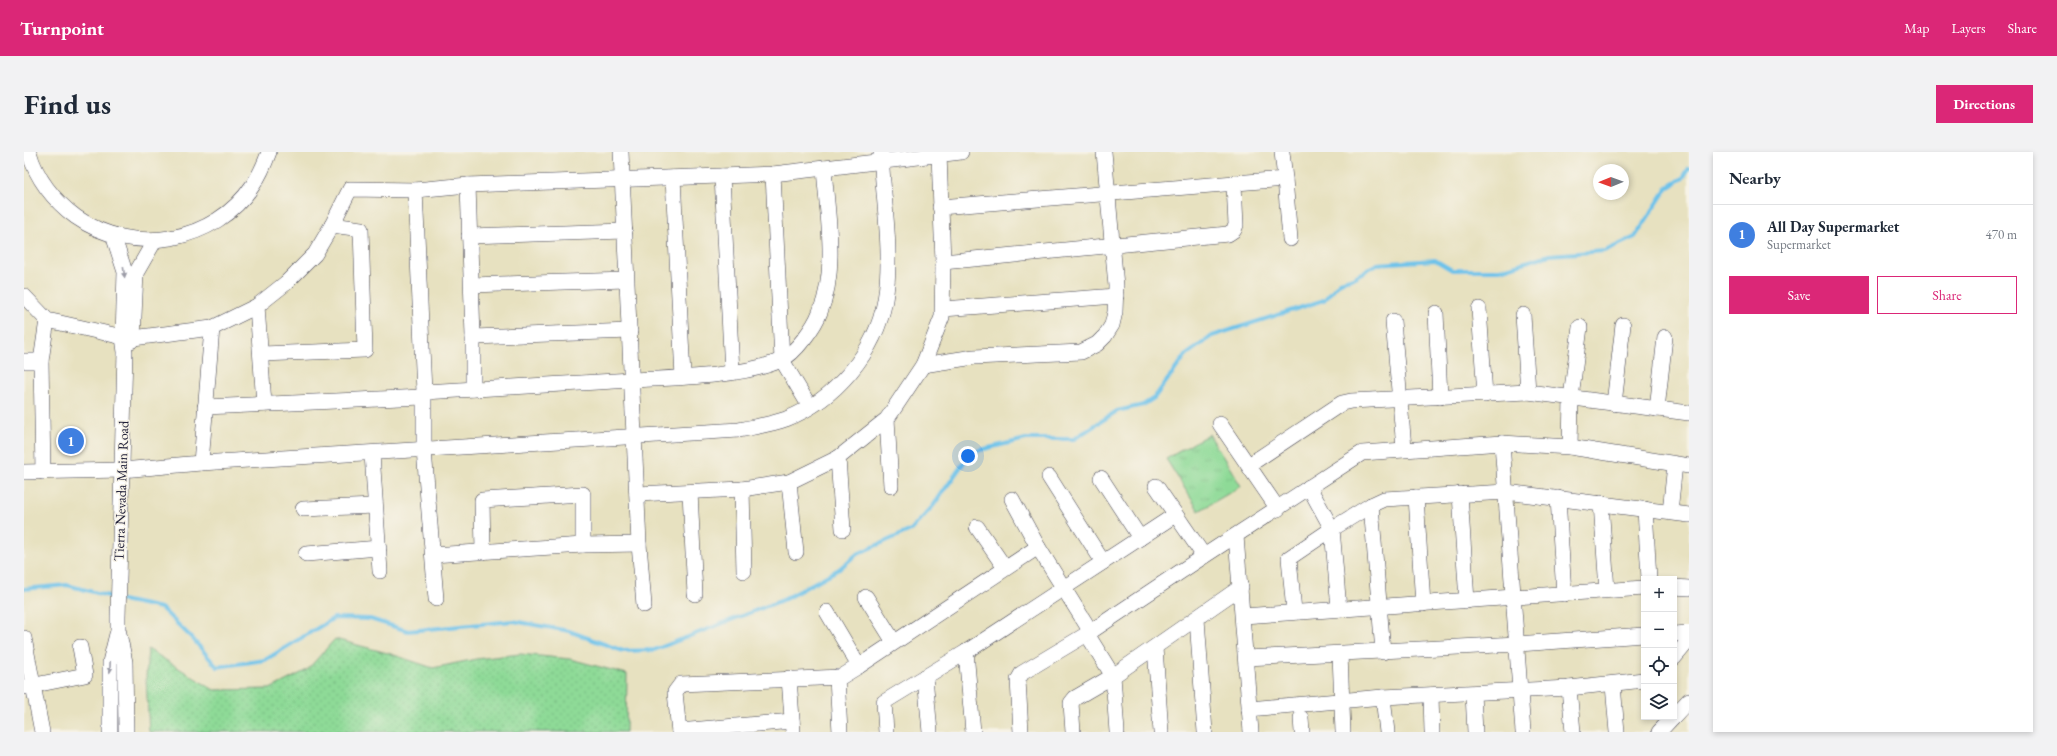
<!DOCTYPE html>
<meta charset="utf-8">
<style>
body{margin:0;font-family:"EB Garamond",serif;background:#f2f2f3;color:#1f2937}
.controls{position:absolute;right:12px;bottom:12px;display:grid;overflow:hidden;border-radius:0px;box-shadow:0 2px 6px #0003}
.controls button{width:36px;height:36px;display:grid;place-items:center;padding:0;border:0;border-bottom:1px solid #e0e1e3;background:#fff;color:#1f2937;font:20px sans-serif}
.compass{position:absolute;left:1569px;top:12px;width:36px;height:36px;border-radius:50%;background:#fff;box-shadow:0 2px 6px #0003;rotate:269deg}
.you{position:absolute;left:944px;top:304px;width:14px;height:14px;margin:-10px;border:3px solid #fff;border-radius:50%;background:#1a73e8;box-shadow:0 0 0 6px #1a73e833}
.badge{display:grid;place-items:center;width:26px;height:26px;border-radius:50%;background:#db2777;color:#fff;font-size:13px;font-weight:700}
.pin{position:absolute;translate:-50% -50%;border:2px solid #fff;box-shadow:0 1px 4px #0006}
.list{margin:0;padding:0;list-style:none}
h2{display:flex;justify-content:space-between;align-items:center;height:52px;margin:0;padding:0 16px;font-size:17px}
h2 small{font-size:13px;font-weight:400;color:#747a83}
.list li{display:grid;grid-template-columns:26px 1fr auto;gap:12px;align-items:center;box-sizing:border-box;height:60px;padding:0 16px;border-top:1px solid #e0e1e3}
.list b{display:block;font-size:15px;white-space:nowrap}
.list p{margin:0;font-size:13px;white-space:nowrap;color:#747a83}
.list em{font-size:13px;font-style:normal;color:#747a83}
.actions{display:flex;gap:8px;padding:12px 16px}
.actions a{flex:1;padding:9px 0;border:1px solid #db2777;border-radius:0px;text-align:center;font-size:14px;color:#db2777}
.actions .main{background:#db2777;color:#fff}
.icon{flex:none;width:22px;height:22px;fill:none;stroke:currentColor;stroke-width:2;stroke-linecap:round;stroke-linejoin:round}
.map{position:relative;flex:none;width:1665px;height:580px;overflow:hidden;border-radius:0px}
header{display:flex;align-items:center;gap:24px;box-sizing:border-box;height:56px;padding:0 20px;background:#db2777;color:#fff}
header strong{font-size:19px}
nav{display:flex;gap:22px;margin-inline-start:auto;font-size:14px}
.intro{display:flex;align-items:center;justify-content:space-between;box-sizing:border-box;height:96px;padding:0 24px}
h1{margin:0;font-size:28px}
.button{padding:10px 18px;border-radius:0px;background:#db2777;color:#fff;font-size:14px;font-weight:700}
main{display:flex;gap:24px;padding:0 24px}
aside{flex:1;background:#fff;border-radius:0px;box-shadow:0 2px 6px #0003}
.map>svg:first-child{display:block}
.grass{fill:url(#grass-dots);stroke:#587e69}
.park{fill:url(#park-tufts);stroke:#587e69}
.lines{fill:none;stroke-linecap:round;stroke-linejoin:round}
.stream{stroke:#6dc2ea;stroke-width:4}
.minor-casing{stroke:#403f4f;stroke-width:16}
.minor{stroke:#fff;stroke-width:15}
.oneway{fill:#9c9ca7}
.labels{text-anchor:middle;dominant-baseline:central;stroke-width:3;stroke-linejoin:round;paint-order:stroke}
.street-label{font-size:14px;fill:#22223b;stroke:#f7f3e8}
</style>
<header>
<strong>Turnpoint</strong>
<nav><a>Map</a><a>Layers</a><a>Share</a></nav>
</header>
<div class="intro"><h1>Find us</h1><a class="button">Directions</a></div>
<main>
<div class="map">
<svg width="1665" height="580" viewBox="0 0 1665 580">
<defs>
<pattern id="grass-dots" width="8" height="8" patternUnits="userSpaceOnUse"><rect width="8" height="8" fill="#8eda97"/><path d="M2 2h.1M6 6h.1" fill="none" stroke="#7abb83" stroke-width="1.8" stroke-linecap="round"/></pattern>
<pattern id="park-tufts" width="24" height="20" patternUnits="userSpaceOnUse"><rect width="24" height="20" fill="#8eda97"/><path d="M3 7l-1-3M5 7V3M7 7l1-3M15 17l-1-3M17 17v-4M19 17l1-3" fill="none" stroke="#7abb83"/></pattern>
</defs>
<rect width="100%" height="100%" fill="#f7f3e8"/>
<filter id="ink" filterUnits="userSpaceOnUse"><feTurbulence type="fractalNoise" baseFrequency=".025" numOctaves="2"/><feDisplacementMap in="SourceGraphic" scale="8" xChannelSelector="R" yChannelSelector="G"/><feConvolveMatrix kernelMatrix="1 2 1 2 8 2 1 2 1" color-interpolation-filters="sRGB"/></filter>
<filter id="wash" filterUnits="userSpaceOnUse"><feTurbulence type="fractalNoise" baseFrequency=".012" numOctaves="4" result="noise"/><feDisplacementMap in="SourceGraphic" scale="16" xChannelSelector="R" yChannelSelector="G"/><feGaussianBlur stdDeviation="0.9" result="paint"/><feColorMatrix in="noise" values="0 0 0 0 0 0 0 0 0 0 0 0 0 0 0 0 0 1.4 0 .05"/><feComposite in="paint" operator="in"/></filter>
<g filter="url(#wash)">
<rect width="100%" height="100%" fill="#e7e1c0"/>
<path class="grass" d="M311 487 367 502 409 516 452 507 496 502 546 507 603 522 602 580H125L122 526 124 497 190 538 246 537 283 518Z"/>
<path class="park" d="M1185 282 1217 334 1175 359 1142 307Z"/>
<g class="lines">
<g class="stream">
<path d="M0 437 43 433 92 446"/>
<path d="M98 448 137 456 168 486 193 515 241 508 310 466 346 467 384 479 489 469 545 479 599 499 630 498 761 447 815 417 833 402 887 378 909 354 945 303 956 298 1002 287H1050L1093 259 1119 253 1130 246 1162 203 1188 184 1300 148 1316 130 1329 126 1353 112 1411 108 1428 118H1476L1525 103 1581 99 1611 85 1643 36 1659 26 1665 16"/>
</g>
</g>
</g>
<g filter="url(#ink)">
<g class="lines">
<g class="minor-casing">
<g id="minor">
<path d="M5 0C12 26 30 49 52 65 109 105 191 91 229 33 236 23 241 11 245 0"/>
<path d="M597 0 615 392 620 453"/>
<path d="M749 22 758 208 786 255"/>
<path d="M698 24 708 220"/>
<path d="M649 26 659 225"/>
<path d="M1261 27 1266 87"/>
<path d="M444 33 449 185V237"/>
<path d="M391 38 400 240V298L412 447"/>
<path d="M916 55 1261 27 1258 0"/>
<path d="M89 83 101 120 99 185 101 200 94 465V477L101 510 102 580"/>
<path d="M445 84 601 79"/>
<path d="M919 110 1204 82 1210 78 1212 73 1210 32"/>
<path d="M448 133 602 128"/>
<path d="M0 144 23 168 99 185 109 186 188 176 233 154 262 131 291 102 308 73 326 37 391 38 444 33 749 22 937 0"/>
<path d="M233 154 240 252"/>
<path d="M919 157 1092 144"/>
<path d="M1455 157 1461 243"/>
<path d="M1412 161 1416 245"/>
<path d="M1499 163 1504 240"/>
<path d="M1369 169 1380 296"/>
<path d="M449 185 606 179"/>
<path d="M107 189 109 186 112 121 131 88"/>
<path d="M238 202 341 198 337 77 308 73"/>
<path d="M0 209H17"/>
<path d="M899 213 950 205 1057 200 1073 192 1081 184 1088 173 1091 160 1092 134 1080 0"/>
<path d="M400 240C469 236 538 232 608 228 649 226 720 225 757 208 771 202 791 174 796 160 814 117 803 62 800 16"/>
<path d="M1590 252 1599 173"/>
<path d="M181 255 398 245"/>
<path d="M1633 257 1641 185"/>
<path d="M863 267 867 334"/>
<path d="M1196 272 1254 357"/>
<path d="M1478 291 1499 580"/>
<path d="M1546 295 1547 246 1556 175"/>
<path d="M348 302 356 419"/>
<path d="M814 306 819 377"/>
<path d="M177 311 188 176"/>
<path d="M1225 313 1318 251 1327 249 1504 240 1665 261"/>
<path d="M0 320 98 318 177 311 715 278C731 275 748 272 762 267 811 248 852 200 861 148 869 100 859 48 857 0"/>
<path d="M19 320 17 209 23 168"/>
<path d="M1025 325 1079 410"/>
<path d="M1077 326 1116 386"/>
<path d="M765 330 772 400"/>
<path d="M1132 334 1180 404"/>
<path d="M1285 335 1308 377 1347 353 1360 347 1482 340 1665 363"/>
<path d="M718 337 720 419"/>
<path d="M666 340 671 442"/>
<path d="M613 342 718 337 765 330 814 306 863 267 899 213 918 165 919 110 915 2"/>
<path d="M1436 342 1443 449"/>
<path d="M1392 345 1399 452"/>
<path d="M1534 346 1540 442"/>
<path d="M988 347 1014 395"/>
<path d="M1577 351 1583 438"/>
<path d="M1347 353 1359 500"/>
<path d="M279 357 351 354"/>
<path d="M1621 357 1625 427"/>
<path d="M1646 360 1651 312"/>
<path d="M953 375 981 416"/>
<path d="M1212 384 1227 580"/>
<path d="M459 400 458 348 559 342V393"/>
<path d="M282 402 355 396"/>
<path d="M409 403 559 393 615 392"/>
<path d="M1650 435 1665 436"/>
<path d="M842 445 870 490"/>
<path d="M1270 459 1265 406 1308 377 1315 457"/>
<path d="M1219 464 1620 436"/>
<path d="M1173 467 1181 580"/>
<path d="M1063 482 1089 524 1093 580"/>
<path d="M1650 482 1665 481"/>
<path d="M0 486 18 580"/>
<path d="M1131 496 1137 580"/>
<path d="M942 500 949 580"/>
<path d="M1316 502 1319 580"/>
<path d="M1222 506 1493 492 1620 483"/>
<path d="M1650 506 1665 488"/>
<path d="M835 514 1014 395 1067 480"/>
<path d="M813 525 816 580"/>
<path d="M901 525 906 580"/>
<path d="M765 526 769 580"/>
<path d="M1589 533 1593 580"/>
<path d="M1 535 61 523 56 495"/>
<path d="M1545 536 1549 580"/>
<path d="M1449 542 1451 580"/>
<path d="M1407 543 1408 580"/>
<path d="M1359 545 1363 580"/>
<path d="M1225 557 1359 545 1545 536 1620 528"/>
<path d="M1650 564 1665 548"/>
<path d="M1277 566 1278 580"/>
<path d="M655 579 768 569"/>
<path d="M86 580V510L93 482"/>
<path d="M655 580 651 540 657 532 817 525 835 514 803 460"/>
<path d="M862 580 860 550 942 500 1151 363"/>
<path d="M997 580 994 528 998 521 1063 482 1180 404 1338 301 1478 291 1546 295 1665 314"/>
<path d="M1049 580 1047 551 1051 546 1089 524 1217 435"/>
<path d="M1635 580 1649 565"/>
</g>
</g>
<use href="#minor" class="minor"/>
</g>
<defs><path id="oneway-solid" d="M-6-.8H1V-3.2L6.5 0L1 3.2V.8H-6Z"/></defs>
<g class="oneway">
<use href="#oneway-solid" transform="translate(100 120) rotate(83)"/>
<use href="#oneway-solid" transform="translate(86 515) rotate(92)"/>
</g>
</g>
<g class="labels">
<g class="street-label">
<text transform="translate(97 339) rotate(-88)">Tierra Nevada Main Road</text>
</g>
</g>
</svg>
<div class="controls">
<button>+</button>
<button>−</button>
<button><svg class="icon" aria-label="locate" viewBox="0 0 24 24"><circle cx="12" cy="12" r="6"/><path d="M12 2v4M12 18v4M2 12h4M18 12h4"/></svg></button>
<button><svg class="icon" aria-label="layers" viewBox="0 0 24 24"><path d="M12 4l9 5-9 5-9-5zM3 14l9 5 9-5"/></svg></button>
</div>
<svg class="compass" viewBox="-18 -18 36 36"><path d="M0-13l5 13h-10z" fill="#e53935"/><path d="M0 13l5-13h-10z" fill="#747a83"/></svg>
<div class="you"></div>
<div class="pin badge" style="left:47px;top:289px;background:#3f7fe0">1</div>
</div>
<aside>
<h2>Nearby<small></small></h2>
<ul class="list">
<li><span class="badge" style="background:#3f7fe0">1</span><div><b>All Day Supermarket</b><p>Supermarket</p></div><em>470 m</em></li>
</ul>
<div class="actions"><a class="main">Save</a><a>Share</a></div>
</aside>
</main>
